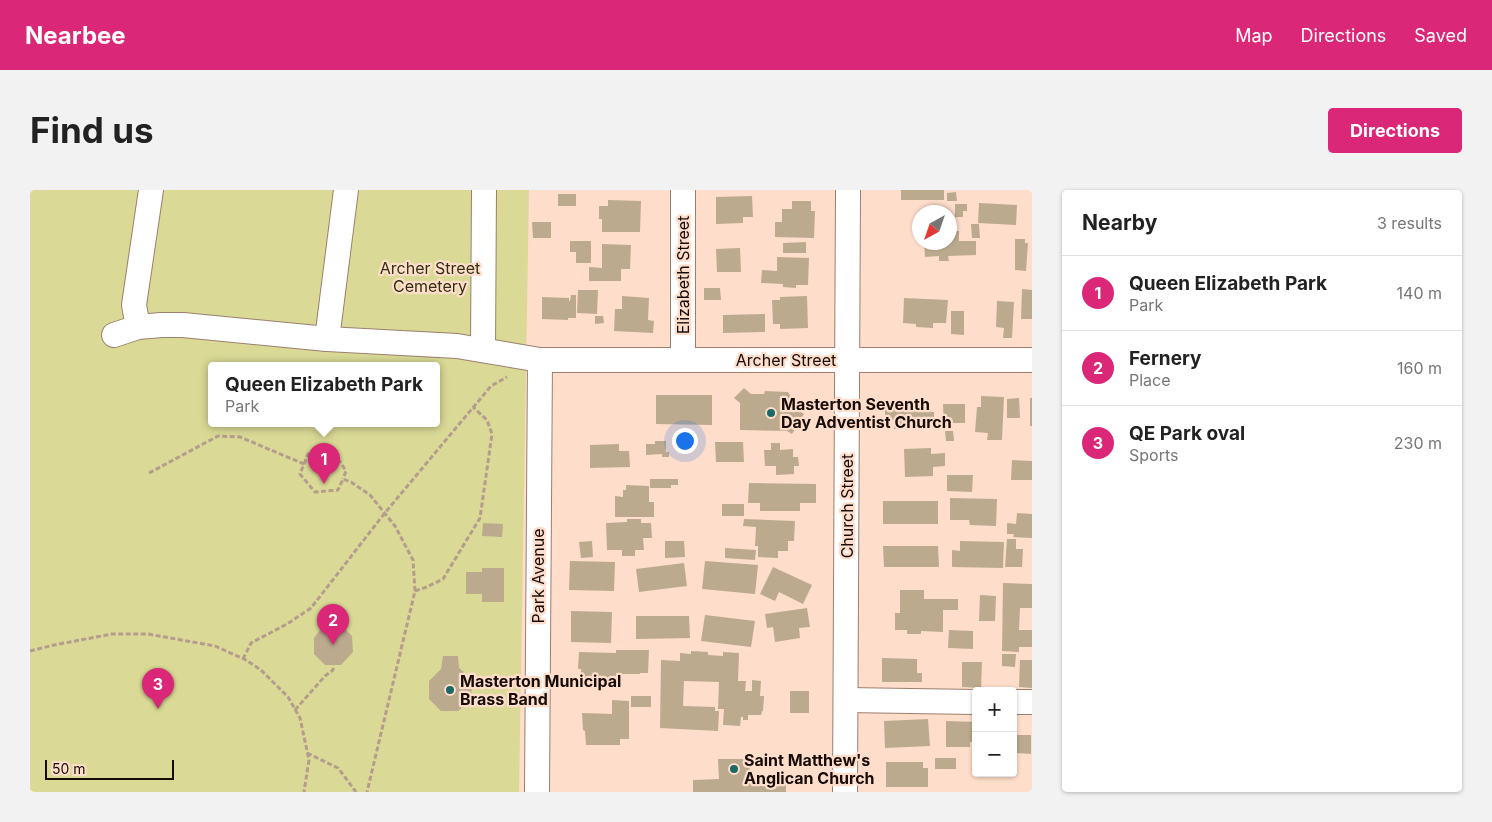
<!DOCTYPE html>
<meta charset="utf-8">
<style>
body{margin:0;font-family:Inter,sans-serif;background:#f2f2f2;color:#222}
.controls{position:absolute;right:15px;bottom:15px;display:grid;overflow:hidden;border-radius:5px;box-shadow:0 1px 4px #0004}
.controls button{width:45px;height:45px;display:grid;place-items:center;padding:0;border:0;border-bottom:1px solid #e0e0e0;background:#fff;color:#222;font:25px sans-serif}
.compass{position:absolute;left:882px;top:15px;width:45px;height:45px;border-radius:50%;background:#fff;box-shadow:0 1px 4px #0004;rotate:220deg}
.scale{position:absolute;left:15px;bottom:12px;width:129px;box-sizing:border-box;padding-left:5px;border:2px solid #160b06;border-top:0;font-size:14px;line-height:18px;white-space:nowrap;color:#160b06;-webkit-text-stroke:4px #feddca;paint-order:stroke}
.you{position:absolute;left:654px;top:250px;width:18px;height:18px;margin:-12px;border:4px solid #fff;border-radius:50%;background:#1a73e8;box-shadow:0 0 0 8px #1a73e833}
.badge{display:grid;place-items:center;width:32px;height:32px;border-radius:50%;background:#db2777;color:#fff;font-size:16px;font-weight:700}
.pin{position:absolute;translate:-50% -41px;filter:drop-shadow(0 1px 2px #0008)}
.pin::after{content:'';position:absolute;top:26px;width:18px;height:15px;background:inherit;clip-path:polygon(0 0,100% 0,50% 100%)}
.popup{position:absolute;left:178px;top:172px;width:232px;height:65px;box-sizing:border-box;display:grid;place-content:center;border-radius:5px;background:#fff;filter:drop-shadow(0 1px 4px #0005);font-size:16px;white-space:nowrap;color:#767676}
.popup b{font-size:19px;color:#222}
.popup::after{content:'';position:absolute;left:50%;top:100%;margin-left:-10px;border:10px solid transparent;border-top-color:#fff}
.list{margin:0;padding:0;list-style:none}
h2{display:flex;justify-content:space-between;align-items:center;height:65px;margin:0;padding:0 20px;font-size:21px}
h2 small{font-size:16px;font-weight:400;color:#767676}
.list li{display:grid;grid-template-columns:32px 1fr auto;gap:15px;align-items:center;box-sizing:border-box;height:75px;padding:0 20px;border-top:1px solid #e0e0e0}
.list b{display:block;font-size:19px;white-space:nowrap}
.list p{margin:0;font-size:16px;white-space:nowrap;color:#767676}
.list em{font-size:16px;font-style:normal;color:#767676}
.map{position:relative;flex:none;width:1002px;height:602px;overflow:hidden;border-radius:5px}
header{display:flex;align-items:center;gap:30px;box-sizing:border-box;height:70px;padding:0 25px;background:#db2777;color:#fff}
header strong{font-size:24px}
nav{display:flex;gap:28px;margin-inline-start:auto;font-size:18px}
.intro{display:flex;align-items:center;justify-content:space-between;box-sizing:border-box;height:120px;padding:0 30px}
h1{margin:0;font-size:35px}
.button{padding:12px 22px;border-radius:5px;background:#db2777;color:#fff;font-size:18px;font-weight:700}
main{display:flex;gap:30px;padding:0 30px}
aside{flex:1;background:#fff;border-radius:5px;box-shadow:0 1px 4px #0004}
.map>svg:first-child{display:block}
.green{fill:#dada96;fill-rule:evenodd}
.building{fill:#bcaa8e}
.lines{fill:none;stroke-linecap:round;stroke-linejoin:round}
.minor-casing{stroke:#9c7f6e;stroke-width:26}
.path{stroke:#b69c8e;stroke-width:3;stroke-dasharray:5 2.5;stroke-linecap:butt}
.minor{stroke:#fff;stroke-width:24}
.poi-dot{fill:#1c6967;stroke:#feddca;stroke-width:2}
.labels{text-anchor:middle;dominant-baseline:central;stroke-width:4.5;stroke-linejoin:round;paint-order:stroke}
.park-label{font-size:16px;fill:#313012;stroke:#feddca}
.street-label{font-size:16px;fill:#160b06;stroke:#feddca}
.poi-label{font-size:16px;font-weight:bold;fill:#160b06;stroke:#feddca;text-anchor:start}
</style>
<header>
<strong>Nearbee</strong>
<nav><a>Map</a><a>Directions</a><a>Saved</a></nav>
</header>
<div class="intro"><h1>Find us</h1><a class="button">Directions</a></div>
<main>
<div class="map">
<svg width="1002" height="602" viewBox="0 0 1002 602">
<rect width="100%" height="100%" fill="#feddca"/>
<path class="green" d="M0 0H499L489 602H0ZM182 175H406V233H182Z"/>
<g class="building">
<rect x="871" y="0" width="43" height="10"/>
<path d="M926 2 927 11H917V3Z"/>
<rect x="528" y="4" width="18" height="12"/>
<path d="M722 6 723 27H713V33L686 34V7Z"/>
<path d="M578 10 611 11 610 42H572V29H569V16H578Z"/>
<path d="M762 11H781V21H785L784 48 745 47V32H752V19H762Z"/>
<path d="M949 13 987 15 986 35 948 33Z"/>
<path d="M925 14H937V21H933V27H925Z"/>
<path d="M502 32H521V48H503Z"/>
<path d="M941 34H949L950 48H942Z"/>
<path d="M919 41H929V51H946V65L918 66 919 71H909V66L895 67 894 52H919Z"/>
<path d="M985 49H995V53H998L996 81 985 80Z"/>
<path d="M540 51H561V73H546V62H540Z"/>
<path d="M776 52V63H753V53Z"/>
<path d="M572 54 601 55 600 79H591V91H559V77L572 78Z"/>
<path d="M710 58 711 82H687L686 59Z"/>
<path d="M747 67 779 68 778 95H766V98L753 97V94L731 93 732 80 747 81Z"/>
<path d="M674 98H690L691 110H674Z"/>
<path d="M992 99 1002 100V129H991Z"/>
<path d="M548 100H568L567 124 547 123Z"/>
<path d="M541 105H546V128H538V130L512 129V107L539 108V111H540Z"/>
<path d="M592 106 619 108 618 130 624 131 623 143 584 141 585 119H592Z"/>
<path d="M777 106 778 138 750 139V134H743L742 110H750V107Z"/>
<path d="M874 108 918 110 916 133H903V138L886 137V134L873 133Z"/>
<path d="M967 111 984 112 982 148H973L974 138 966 137Z"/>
<path d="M921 121H934V145L921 144Z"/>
<path d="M735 124V142L693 143V125Z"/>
<path d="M565 126H573L574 133 565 134Z"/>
<path d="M714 198 721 204H734L735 201 758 202 769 221 774 224 762 244 757 241 710 240V213L704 208Z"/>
<path d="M626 205H682V235L626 234Z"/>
<path d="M951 206 974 207 972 250H957L958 243 945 242 947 217H951Z"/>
<path d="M989 208 990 228H977V209Z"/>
<rect x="1000" y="208" width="2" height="28"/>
<path d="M913 214H935V233H922V236H914Z"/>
<path d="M866 216H901V222H904V231H901V239H864V230H855V220H866Z"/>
<path d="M915 241H923L924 251H916Z"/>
<path d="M625 251H636V262H639V267H632V264L616 265V254H625Z"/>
<path d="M685 252H713L714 272H686Z"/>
<path d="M741 253H750V260L763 259V267H768L769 276H764V284L746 285V276H735L734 260H741Z"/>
<path d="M589 254V261H599L600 277 560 278V255Z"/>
<path d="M901 258V264L915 263V276L903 277V286L875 287 874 259Z"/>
<path d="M982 270 1002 271V290H981Z"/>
<path d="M917 285H943L942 302 917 301Z"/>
<path d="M620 289H648V295H641V298H620Z"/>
<path d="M719 293 786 294V313H770V321H730V313H718Z"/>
<path d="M596 295 619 296V312H624V327H585V306L593 307V300H596Z"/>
<path d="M920 308 967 309 966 336 940 335 939 330H920Z"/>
<rect x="853" y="311" width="55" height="23"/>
<rect x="692" y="314" width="22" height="12"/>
<path d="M987 323 1002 324V348L983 347 984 344H977V333L986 334Z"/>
<path d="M597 329H611V333H621L622 348H613L614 360H605V366H592V360H577L576 333 597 332Z"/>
<path d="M714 329 765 331 764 351H758V361H748V368L728 367V356H725L726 337 713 336Z"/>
<path d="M453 333 473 334 472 347 452 346Z"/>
<path d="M977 349H986V359H993L992 377H975Z"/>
<path d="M562 351 563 367 551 368 549 352Z"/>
<path d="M635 351H654L655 367 635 368Z"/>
<path d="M930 351 974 352 973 378 922 377V360L930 361Z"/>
<path d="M853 356H908L909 377H854Z"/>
<path d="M695 358 726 360 725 370 695 368Z"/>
<path d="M540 371 585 372 584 401 539 400Z"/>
<path d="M675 371 728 375 725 404 672 399Z"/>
<path d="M654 373 657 396 609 402 606 379Z"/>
<path d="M743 377 782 395 773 414 749 402 745 411 730 404Z"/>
<path d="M452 378H474V412H452V404H436V382H452Z"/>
<path d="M973 393 1002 394V418H990L989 440H1002V457H989V462L972 461Z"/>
<path d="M870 400H894V409H928V420H913V442L891 441V444H877V440H865V423H870Z"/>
<path d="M950 405 966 406 965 431H949Z"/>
<path d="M777 418 780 437 769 438 770 448 745 452 743 437 737 438 735 424Z"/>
<path d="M541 421 582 422 581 453 541 452Z"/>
<path d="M675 425 725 431 721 457 671 451Z"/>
<path d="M606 426H659L660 448 606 449Z"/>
<path d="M294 435H311L322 446 323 462 311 475H295L284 464V448Z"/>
<path d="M919 440 943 441V459L918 458Z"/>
<path d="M586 460H619L618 483H610V484H590V493H551V479H548L549 462 586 463Z"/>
<path d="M661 461 678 462V465L693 466V462L709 463 708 491H716L715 501H722V490L731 491 730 506H734L733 521H732L731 525H718V530H713V527H711L710 536 693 535 694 519H688L689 492 654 491 653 516 685 517V521H689L688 541 630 538 631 470 650 471V463L661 464Z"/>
<path d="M972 464H986L985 477 972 476Z"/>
<path d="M413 466H428L429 478 442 489 441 510 428 521H411L399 509V491L411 479Z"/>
<path d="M852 468 887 469V483H892V492H852Z"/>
<path d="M990 470H1002V498L989 497Z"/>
<path d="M932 472H952L951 498 932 497Z"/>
<rect x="760" y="501" width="19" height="22"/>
<rect x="601" y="506" width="20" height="11"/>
<path d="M582 510 599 511V549H590V555H556L555 541 553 540 552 523 582 524Z"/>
<path d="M898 529 900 556 855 558 854 531Z"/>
<path d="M916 531 946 532V552H940V557H916Z"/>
<path d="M985 545H1001V564L985 563Z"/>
<rect x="905" y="568" width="21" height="11"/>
<path d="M688 569H720V589H756V602H663V590L689 589Z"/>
<path d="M856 572H893V578H898V597H856Z"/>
</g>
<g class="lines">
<g class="minor-casing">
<g id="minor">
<path d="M653 0V169"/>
<path d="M108 137 104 115 121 0"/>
<path d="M84 145 108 137 131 135H153L297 149 427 156 510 170H1002"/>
<path d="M297 149 316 0"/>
<path d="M453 160 454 0"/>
<path d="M816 510 946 512"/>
<path d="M983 512H1002"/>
<path d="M507 602 510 170"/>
<path d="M815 602 818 0"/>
</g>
</g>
<g class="path">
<path d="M274 274 278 264 300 260 311 273 316 281 313 289"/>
<path d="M119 283 188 246 210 247 274 274 270 284 285 302 308 300 313 289 321 292 340 305 365 336 383 370 385 401 337 602"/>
<path d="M385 401 397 397 413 389 450 328 462 244 457 230 443 217"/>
<path d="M0 461 24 455 82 444H118L185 456 216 470 231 480 258 507 270 528 279 570 274 602"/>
<path d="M213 469 221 453 257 434 281 418 354 324 461 196 477 187"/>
<path d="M265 520 295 486 303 480V475"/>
<path d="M277 563 308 578 326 602"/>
</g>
<use href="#minor" class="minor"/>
</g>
<g class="poi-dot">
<circle cx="741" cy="223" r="5"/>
<circle cx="420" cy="500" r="5"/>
<circle cx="704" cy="579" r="5"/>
</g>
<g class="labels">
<g class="park-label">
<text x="400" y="78">Archer Street<tspan x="400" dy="18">Cemetery</tspan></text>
</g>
<g class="street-label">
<text transform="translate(653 85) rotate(-90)">Elizabeth Street</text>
<text x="756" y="170">Archer Street</text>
<text transform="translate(817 316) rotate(-90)">Church Street</text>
<text transform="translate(508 386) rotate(-90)">Park Avenue</text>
</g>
<g class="poi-label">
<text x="751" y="214">Masterton Seventh<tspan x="751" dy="18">Day Adventist Church</tspan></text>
<text x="430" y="491">Masterton Municipal<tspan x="430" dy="18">Brass Band</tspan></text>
<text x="714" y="570">Saint Matthew's<tspan x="714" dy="18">Anglican Church</tspan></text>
</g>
</g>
</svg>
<div class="controls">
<button>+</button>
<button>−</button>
</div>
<svg class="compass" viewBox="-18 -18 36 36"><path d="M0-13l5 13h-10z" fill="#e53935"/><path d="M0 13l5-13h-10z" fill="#767676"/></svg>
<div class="scale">50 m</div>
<div class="you"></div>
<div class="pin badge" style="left:294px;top:294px">1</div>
<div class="popup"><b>Queen Elizabeth Park</b>Park</div>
<div class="pin badge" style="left:303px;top:455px">2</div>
<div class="pin badge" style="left:128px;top:519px">3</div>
</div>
<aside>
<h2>Nearby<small>3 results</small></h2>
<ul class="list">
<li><span class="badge">1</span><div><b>Queen Elizabeth Park</b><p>Park</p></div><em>140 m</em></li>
<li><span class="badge">2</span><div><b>Fernery</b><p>Place</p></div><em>160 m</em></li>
<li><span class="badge">3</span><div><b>QE Park oval</b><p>Sports</p></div><em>230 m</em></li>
</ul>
</aside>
</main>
